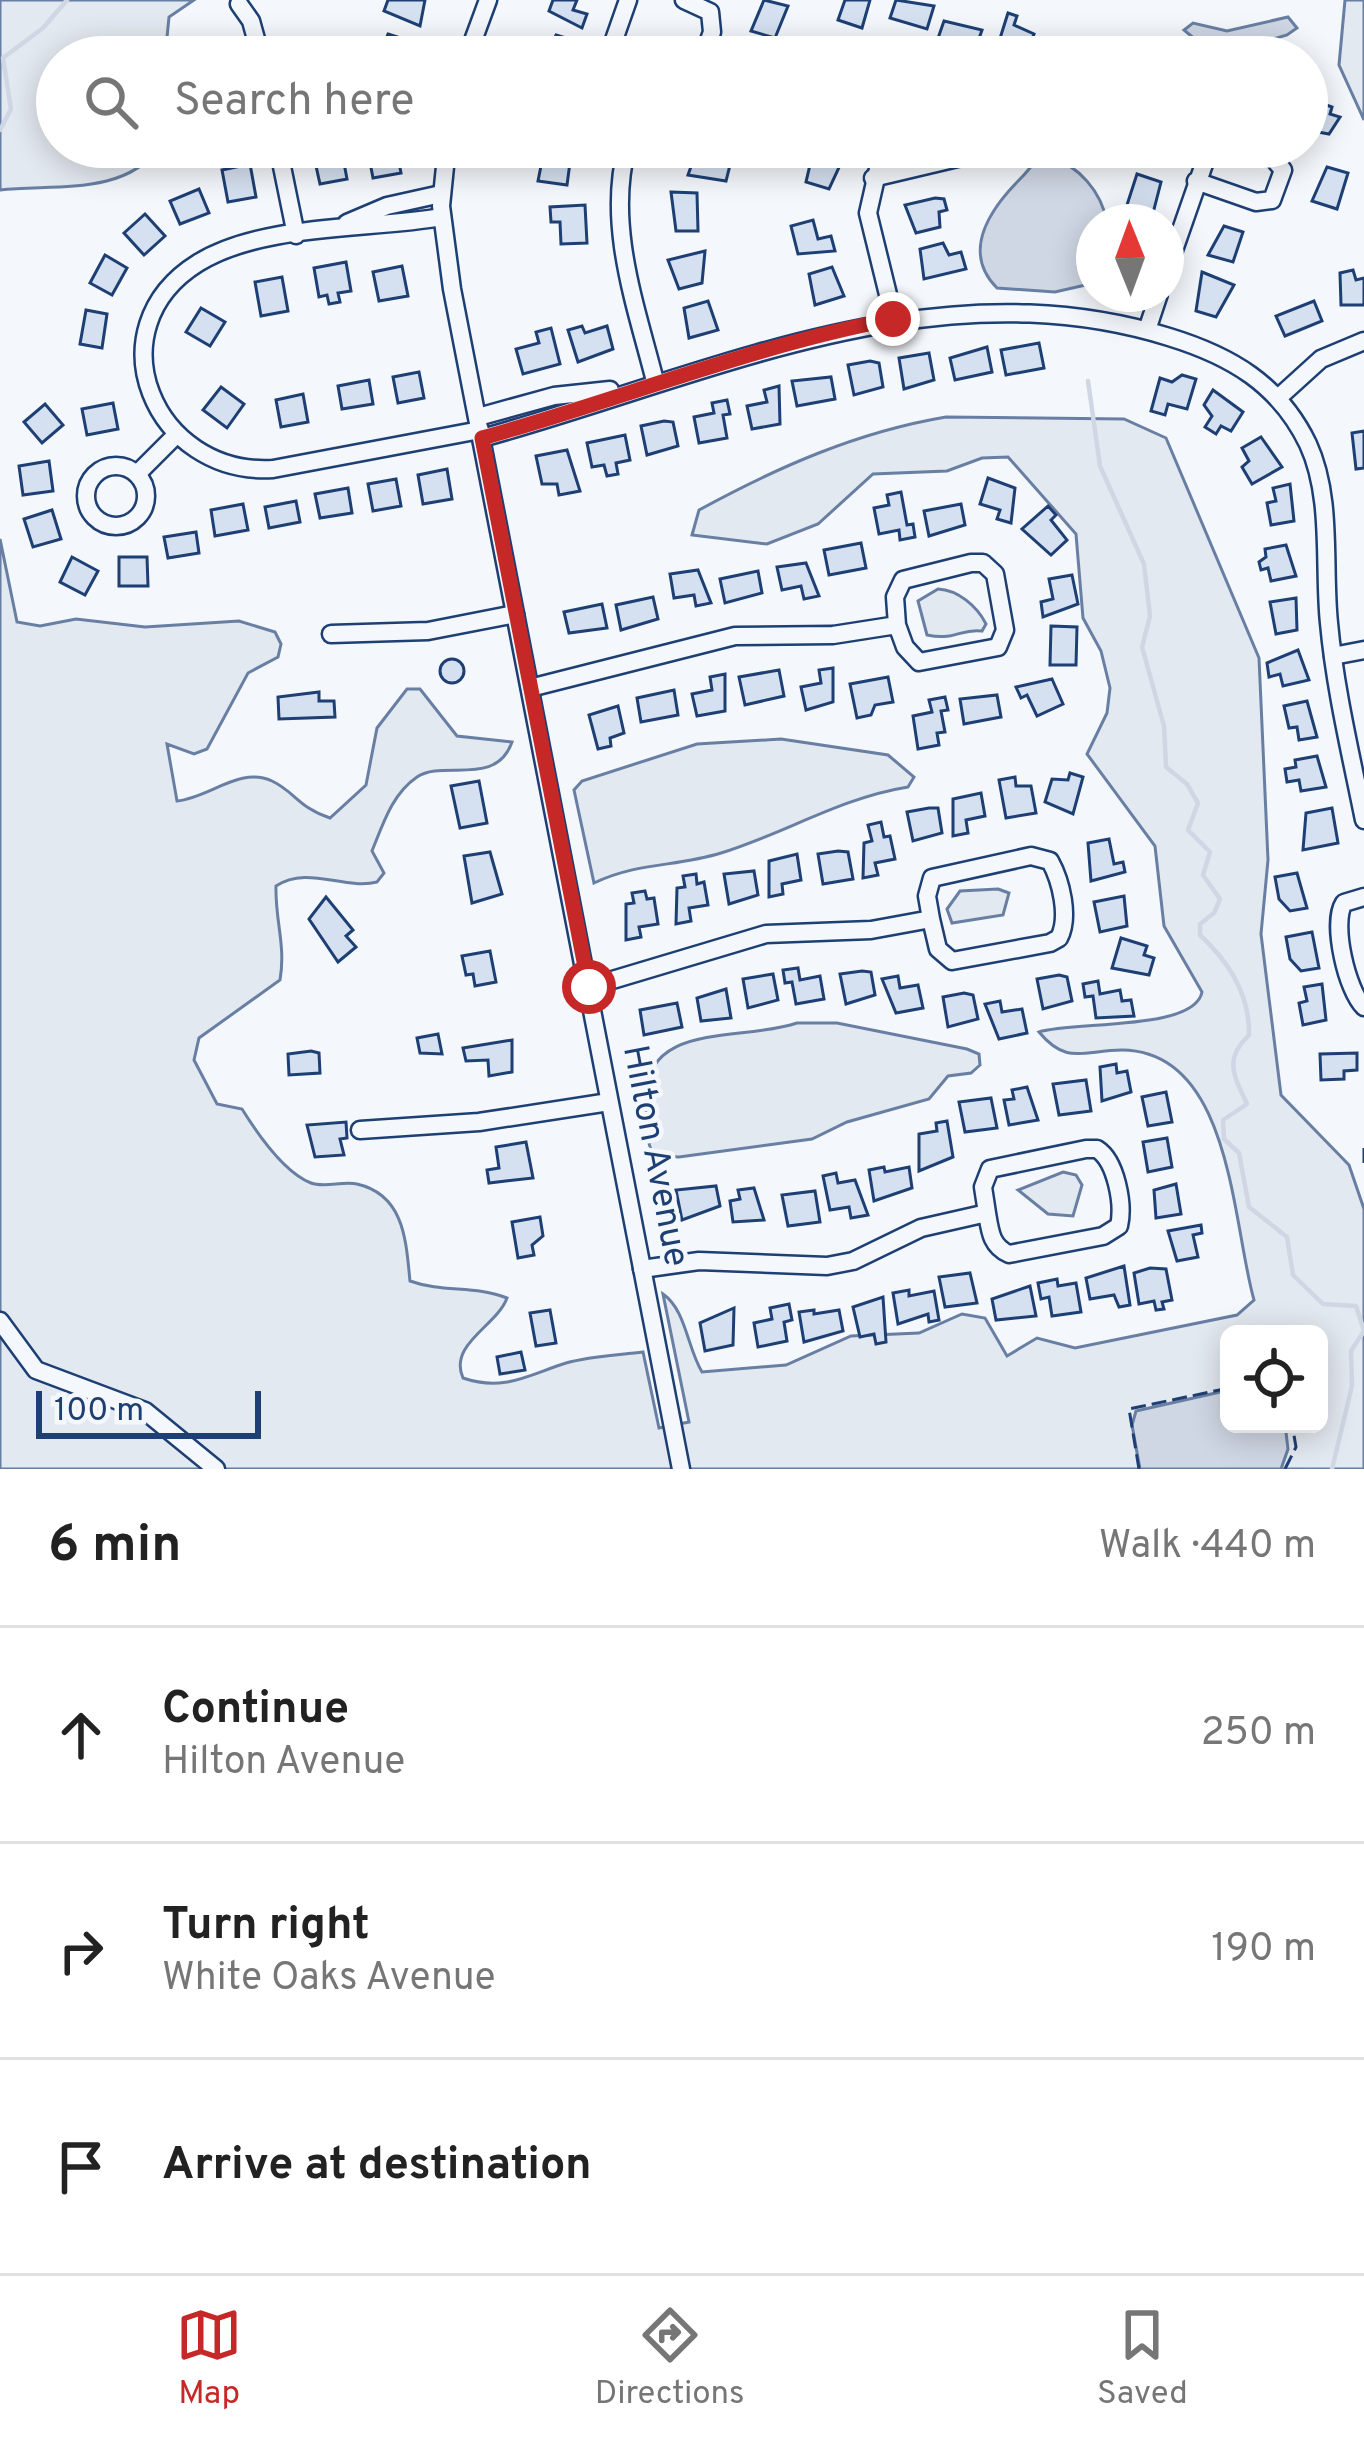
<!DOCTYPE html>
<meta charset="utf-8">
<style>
body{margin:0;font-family:Overpass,sans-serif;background:#f2f2f2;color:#222}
.controls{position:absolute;right:36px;bottom:36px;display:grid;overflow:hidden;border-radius:18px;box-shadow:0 6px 30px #0003}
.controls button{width:108px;height:108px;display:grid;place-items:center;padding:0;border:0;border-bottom:3px solid #e0e0e0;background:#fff;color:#222;font:60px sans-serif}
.compass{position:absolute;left:1076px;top:204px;width:108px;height:108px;border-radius:50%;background:#fff;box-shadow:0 6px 30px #0003;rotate:359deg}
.scale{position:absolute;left:36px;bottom:30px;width:225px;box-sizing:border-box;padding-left:12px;border:6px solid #1d3f73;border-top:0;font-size:33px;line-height:42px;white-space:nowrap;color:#1d3f73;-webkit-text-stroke:9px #f4f7fb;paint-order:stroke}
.stop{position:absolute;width:36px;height:36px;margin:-27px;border:9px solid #c62828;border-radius:50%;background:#fff}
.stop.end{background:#c62828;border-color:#fff;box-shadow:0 3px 12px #0008}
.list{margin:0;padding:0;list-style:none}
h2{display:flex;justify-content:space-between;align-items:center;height:156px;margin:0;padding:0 48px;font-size:51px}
h2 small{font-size:39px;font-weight:400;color:#767676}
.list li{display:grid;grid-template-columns:78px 1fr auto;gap:36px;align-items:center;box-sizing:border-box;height:216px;padding:0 48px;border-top:3px solid #e0e0e0}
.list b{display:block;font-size:45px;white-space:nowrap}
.list p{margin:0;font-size:39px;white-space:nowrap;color:#767676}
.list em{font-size:39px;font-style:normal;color:#767676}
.icon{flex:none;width:66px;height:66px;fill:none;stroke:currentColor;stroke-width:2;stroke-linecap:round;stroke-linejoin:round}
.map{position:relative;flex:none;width:1364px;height:1469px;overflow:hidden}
.search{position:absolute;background:#fff;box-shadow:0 6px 30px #0003;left:36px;right:36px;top:36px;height:132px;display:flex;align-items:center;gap:30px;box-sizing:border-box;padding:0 42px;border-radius:66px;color:#767676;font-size:45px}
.sheet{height:804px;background:#fff}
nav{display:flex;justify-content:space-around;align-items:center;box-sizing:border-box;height:168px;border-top:3px solid #e0e0e0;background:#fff;font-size:33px;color:#767676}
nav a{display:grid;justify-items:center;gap:6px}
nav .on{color:#c62828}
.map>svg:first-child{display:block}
.green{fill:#e3e9f0;stroke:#687fa3;stroke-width:3;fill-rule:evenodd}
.water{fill:#cfd7e4;stroke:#687fa3;stroke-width:3}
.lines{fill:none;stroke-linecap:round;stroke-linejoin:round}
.stream{stroke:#cfd7e4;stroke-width:4.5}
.building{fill:#d5e0f0;stroke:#1d3f73;stroke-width:3}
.minor-casing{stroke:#1d3f73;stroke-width:21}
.minor{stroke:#f4f7fb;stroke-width:16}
.fence{stroke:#1d3f73;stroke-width:3;stroke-dasharray:15 6;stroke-linecap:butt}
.route{stroke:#c62828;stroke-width:15}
.labels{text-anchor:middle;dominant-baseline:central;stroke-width:9;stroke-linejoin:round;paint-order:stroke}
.street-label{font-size:36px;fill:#1d3f73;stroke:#f4f7fb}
</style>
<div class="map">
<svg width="1364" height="1469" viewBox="0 0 1364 1469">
<rect width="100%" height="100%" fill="#f4f7fb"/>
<g class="green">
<path d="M0 0H194L169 17 165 57H57V147H160C124 196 56 184 0 190Z"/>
<path d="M1345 0H1364V120L1339 65Z"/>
<path d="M946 417 1124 419 1166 438 1259 658 1268 860 1261 934 1281 1095 1349 1165 1364 1209V1469H0V539L17 622 40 626 76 619 145 627 239 621 275 632 281 644 278 657 248 673 207 749 194 754 167 744 177 801C209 798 240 766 272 781 295 792 299 808 330 818L366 785 377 728 407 689H420L457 736 512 742C496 788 443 759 417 777 392 794 383 824 372 851L384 873 377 882C344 890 307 865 276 886 275 921 286 945 280 980L199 1038 194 1060 217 1104 242 1109C257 1133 283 1172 311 1183 324 1188 343 1181 357 1184 405 1195 406 1242 410 1281 443 1293 475 1285 507 1298 497 1326 448 1344 463 1378 504 1392 528 1375 566 1363 590 1356 619 1355 643 1352L659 1428 689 1422 663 1294C686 1310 687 1347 702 1372L786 1365 851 1336 919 1333 962 1314 985 1318 1007 1356 1037 1338 1075 1348 1237 1315 1254 1300C1232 1223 1232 1051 1122 1050 1084 1050 1067 1066 1039 1032 1073 1021 1195 1031 1202 992L1164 926 1155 846 1087 754 1107 713 1110 688 1101 651 1083 618 1076 534 1008 457 982 458 947 471 873 474 818 524 767 544 692 535 699 510C778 467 857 432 946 417ZM1229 1334H1319V1424H1229Z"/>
<path d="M938 589C958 590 977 606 986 624L982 631C961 628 956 641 927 635L918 601Z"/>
<path d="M781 739 888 755 914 777 908 787C840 798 786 833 721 853 676 867 638 862 594 883L574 790 582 781 697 744Z"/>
<path d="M998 889 1009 893 1003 915 952 923 947 909 960 891Z"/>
<path d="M797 1023H837L967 1049 979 1054 980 1065 971 1073 948 1076 929 1099 847 1122 812 1139 679 1157 654 1156C644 1138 647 1119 646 1099 645 1021 741 1042 797 1023Z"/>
<path d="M1063 1172 1076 1175 1082 1185 1073 1216 1048 1214 1018 1190Z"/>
</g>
<g class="water">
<path d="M1288 17 1297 28 1287 35 1215 56 1184 30 1193 23 1227 31Z"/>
<path d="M1049 156C1079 166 1101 191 1107 222H1094L1090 284 1055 292 997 288C960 251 992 207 1020 179 1031 169 1033 159 1049 156Z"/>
<path d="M1229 1390V1424H1285L1288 1449 1281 1469H1140L1132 1425 1136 1411Z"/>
</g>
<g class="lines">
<g class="stream">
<path d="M0 130 11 109 3 58 43 28 67 0"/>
<path d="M1088 381 1100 466 1144 564 1150 616 1142 647 1164 726 1166 767 1187 784 1198 803 1188 830 1210 852 1203 875 1220 899 1214 913 1200 924V935C1228 961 1250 994 1249 1035 1224 1059 1233 1074 1247 1104L1223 1120 1224 1139 1239 1153 1249 1207 1287 1237 1293 1275 1323 1304 1356 1306 1364 1331 1351 1351 1352 1386 1332 1469"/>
</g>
</g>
<g class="building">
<path d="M388 0H425L420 26 384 11Z"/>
<path d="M553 0H577L573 10 587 14 582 28 549 11Z"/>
<path d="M764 0 788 6 775 38 751 31Z"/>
<path d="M845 0H870L862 28 838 20Z"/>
<path d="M896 0 934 6 927 29 890 18Z"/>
<path d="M1008 13 1017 16 1014 25 1034 34 1026 56 996 51Z"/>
<path d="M944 21 982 30 973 56 936 44Z"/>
<path d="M388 34 413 42 408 57H379Z"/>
<path d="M556 35 579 42 574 57H547Z"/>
<path d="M1309 99 1332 107 1330 114 1340 117 1329 134 1307 130Z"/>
<path d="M341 147 347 179 320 184 312 148Z"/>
<path d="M367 147H396L401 173 373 178Z"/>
<path d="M711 147 733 153 726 181 688 175 693 161 705 165Z"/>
<path d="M544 151 571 155 567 185 538 181Z"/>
<path d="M813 152 842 161 829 189 806 182Z"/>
<path d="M250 164 256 197 228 202 222 170Z"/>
<path d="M1327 167 1348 173 1337 209 1312 201Z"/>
<path d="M1137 174 1161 182 1152 217 1126 208Z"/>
<path d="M199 189 209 213 180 224 170 201Z"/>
<path d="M671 192 697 193 698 231H676Z"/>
<path d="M935 198 944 199 947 210 939 212 940 227 916 233 905 205Z"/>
<path d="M585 205 587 243 561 244 560 222H551L550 207Z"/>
<path d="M145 214 165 236 144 255 124 233Z"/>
<path d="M813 220 818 239 831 236 835 251 798 254 791 226Z"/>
<path d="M1224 226 1243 232 1233 262 1208 255Z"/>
<path d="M943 243 949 255 961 252 966 269 924 279 920 249Z"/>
<path d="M705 251 702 283 679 289 668 260Z"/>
<path d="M105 255 127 268 112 295 90 283Z"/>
<path d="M346 262 351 291 338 293 340 302 329 304 327 295 319 297 314 268Z"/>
<path d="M402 266 408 296 379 301 373 272Z"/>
<path d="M832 267 844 296 815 305 809 274Z"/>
<path d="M1353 270 1356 280 1364 278V305H1341L1340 273Z"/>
<path d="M1202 272 1234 285 1216 317 1196 311Z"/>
<path d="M282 277 288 311 261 316 255 282Z"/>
<path d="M708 301 718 330 689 338 684 308Z"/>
<path d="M1314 301 1322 321 1285 336 1276 316Z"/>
<path d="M201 308 225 322 210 346 186 332Z"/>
<path d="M86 310 107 314 102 348 80 344Z"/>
<path d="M582 326 585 333 607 326 613 349 578 362 568 330Z"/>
<path d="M551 328 560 364 523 374 516 349 539 343 536 332Z"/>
<path d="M1039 343 1044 368 1006 375 1001 350Z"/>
<path d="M987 347 992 372 955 380 950 358Z"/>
<path d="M929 353 934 380 904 389 899 358Z"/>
<path d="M870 361 879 363 883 387 854 395 848 365Z"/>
<path d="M419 372 424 398 398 403 393 377Z"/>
<path d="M1182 375 1196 379 1187 409 1168 404 1165 415 1151 411 1160 378 1172 382Z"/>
<path d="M831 377 835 399 797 406 792 381Z"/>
<path d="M369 380 373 404 342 409 338 386Z"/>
<path d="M779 386 780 424 752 429 747 406 767 402 764 390Z"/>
<path d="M221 387 244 404 227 428 203 410Z"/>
<path d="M1213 390 1243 412 1231 431 1221 426 1216 434 1205 427 1212 416 1204 405Z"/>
<path d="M303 394 308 422 281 427 276 400Z"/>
<path d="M727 400 730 414 723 415 727 438 699 443 694 417 714 413 712 403Z"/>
<path d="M113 403 118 429 87 435 82 409Z"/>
<path d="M45 404 63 425 42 443 24 422Z"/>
<path d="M664 421 673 422 678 446 647 455 641 426Z"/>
<path d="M1364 431V468L1356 469 1352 433Z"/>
<path d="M625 435 630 460 616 463 618 474 607 476 604 465 592 467 587 443Z"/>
<path d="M1261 437 1282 467 1252 484 1242 467 1249 461 1242 448Z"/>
<path d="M567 450 580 491 559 495 557 484H542L536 456Z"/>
<path d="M49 461 53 491 23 495 19 466Z"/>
<path d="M447 469 452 499 423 504 418 475Z"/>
<path d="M988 478 1015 488 1011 523 997 519 1000 510 980 504Z"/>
<path d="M396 479 401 506 373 511 368 484Z"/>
<path d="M1290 484 1294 521 1271 525 1267 503 1276 501 1273 488Z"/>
<path d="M348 488 352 513 320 518 315 494Z"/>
<path d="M901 492 907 525 913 524 915 537 900 540 899 530 879 534 874 508 889 505 887 495Z"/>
<path d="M296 501 300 522 269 528 265 507Z"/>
<path d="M243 504 248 530 215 536 211 510Z"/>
<path d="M961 504 965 525 929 536 924 511Z"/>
<path d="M1048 506 1056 515 1051 520 1067 540 1051 555 1022 529Z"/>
<path d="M52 510 61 539 33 547 24 519Z"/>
<path d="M196 532 199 553 168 558 164 537Z"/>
<path d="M861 543 866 568 829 575 824 550Z"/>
<path d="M1286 545 1296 576 1271 581 1268 568 1261 570 1259 562 1266 557 1265 549Z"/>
<path d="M72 557 98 571 85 595 60 582Z"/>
<path d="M119 557H147L148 586H119Z"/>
<path d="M806 563 819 596 804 599 801 586 782 590 777 567Z"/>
<path d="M698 570 711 603 696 606 694 595 674 598 670 574Z"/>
<path d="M758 571 762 593 725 603 720 579Z"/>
<path d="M1072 575 1078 604 1043 617 1041 602 1053 599 1049 579Z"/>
<path d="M653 597 658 619 621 630 616 605Z"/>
<path d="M1296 598 1297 630 1276 634 1270 602Z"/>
<path d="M602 604 607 628 569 633 564 612Z"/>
<path d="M1051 626 1077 627 1076 665H1050Z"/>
<path d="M1298 650 1309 680 1283 686 1280 674 1269 677 1267 663Z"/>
<circle cx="452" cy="671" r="12"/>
<path d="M833 668V702L806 710 801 687 821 683 819 670Z"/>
<path d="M779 670 784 696 745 705 739 677Z"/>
<path d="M725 674V711L697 716 692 694 712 690 710 677Z"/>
<path d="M888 677 893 702 875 705 871 715 857 718 850 684Z"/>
<path d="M1052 679 1063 704 1037 716 1027 695 1021 698 1016 687Z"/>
<path d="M674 690 678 715 641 722 637 698Z"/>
<path d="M319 692V701H334L335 717 279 719 278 697Z"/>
<path d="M997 695 1001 717 964 724 960 699Z"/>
<path d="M945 697 948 710 941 711 945 732 937 733 939 745 918 749 913 716 932 712 929 700Z"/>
<path d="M1307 701 1317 737 1299 740 1297 727 1289 728 1284 706Z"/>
<path d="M618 706 624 733 610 738 611 746 598 749 589 715Z"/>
<path d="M1317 756 1326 787 1301 791 1299 780 1287 782 1285 769 1296 767 1295 760Z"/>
<path d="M1070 773 1083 777 1073 814 1045 802 1052 779 1068 780Z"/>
<path d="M1015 777 1016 786H1031L1036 813 1006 818 999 780Z"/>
<path d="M479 781 487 823 460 828 451 786Z"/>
<path d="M981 793 985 816 966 820 968 833 953 836V799Z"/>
<path d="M929 808H938L942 833 913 841 907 812Z"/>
<path d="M1332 808 1338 843 1303 850 1306 813Z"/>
<path d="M881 822 884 837 890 836 895 859 875 863 878 875 863 878 864 843 872 841 868 825Z"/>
<path d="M1109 839 1114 864 1123 862 1125 872 1091 881 1088 843Z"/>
<path d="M838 851 848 852 853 879 823 884 818 854Z"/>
<path d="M490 852 502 894 472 903 464 856Z"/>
<path d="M797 854 801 880 782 884 783 894 769 897V861Z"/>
<path d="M754 871 758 895 729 904 724 874Z"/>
<path d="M1297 873 1307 908 1290 911 1279 899 1275 877Z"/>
<path d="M696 874 697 884 704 882 708 905 689 908 691 921 676 924 677 888 685 887 683 876Z"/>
<path d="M645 891 647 899 654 898 658 924 639 927 641 937 626 940V904L634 903 632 893Z"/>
<path d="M1124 896 1127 926 1100 932 1094 902Z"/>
<path d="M326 897 353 930 346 936 356 947 338 962 309 919Z"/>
<path d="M1312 932 1319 968 1301 971 1290 959 1286 937Z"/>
<path d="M1121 938 1147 946 1144 955 1154 958 1149 975 1112 968Z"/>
<path d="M490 951 496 982 475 986 473 974 466 975 462 956Z"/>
<path d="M798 968 800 980 820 976 824 999 796 1004 792 982 785 983 783 970Z"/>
<path d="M862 971 871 972 875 995 846 1004 840 974Z"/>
<path d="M773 974 778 1000 748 1008 743 979Z"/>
<path d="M1059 975 1067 977 1072 1001 1043 1009 1037 979Z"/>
<path d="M898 976 900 988 918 985 923 1008 896 1013 882 979Z"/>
<path d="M1098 981 1100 994 1120 990 1122 1001 1131 1000 1134 1016 1096 1018 1093 996 1085 997 1083 984Z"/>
<path d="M1322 984 1326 1020 1303 1025 1299 1003 1307 1001 1304 987Z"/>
<path d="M726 989 731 1018 701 1021 697 998Z"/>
<path d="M964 993 973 995 978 1019 948 1027 943 997Z"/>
<path d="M1000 1001 1002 1012 1022 1009 1027 1033 999 1039 985 1004Z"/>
<path d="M677 1003 682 1027 644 1035 640 1010Z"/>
<path d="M438 1034 442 1054 420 1053 417 1038Z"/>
<path d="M512 1040V1072L489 1076 488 1060 466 1061 463 1048Z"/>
<path d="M311 1051 319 1053 320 1073 289 1075 288 1054Z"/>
<path d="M1357 1053V1070L1344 1071V1079L1321 1080 1320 1054Z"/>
<path d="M1116 1064 1117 1073 1127 1071 1131 1092 1102 1101 1100 1067Z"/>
<path d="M1086 1080 1091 1111 1059 1115 1053 1084Z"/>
<path d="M1027 1087 1038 1120 1009 1125 1004 1100 1014 1099 1012 1090Z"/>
<path d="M1166 1092 1172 1122 1148 1126 1142 1097Z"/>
<path d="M991 1098 997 1128 965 1132 959 1102Z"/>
<path d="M947 1121 953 1157 919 1171V1134L937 1131 936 1123Z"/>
<path d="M346 1122 347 1138 340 1139 344 1155 315 1157 307 1125Z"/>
<path d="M1167 1138 1172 1167 1148 1172 1143 1142Z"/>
<path d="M526 1142 533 1178 489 1183 487 1170 499 1168 496 1147Z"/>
<path d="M884 1167 885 1172 909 1167 912 1188 874 1201 869 1170Z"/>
<path d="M836 1173 838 1183 855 1180 868 1215 851 1218 849 1207 830 1210 823 1176Z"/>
<path d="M1176 1184 1181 1214 1156 1218 1154 1190Z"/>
<path d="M716 1186 720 1206 682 1220 676 1190Z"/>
<path d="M754 1188 764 1220 733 1222 730 1201 740 1199 738 1190Z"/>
<path d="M815 1191 820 1222 788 1226 782 1195Z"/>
<path d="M540 1217 543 1236 532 1245 534 1255 518 1258 512 1222Z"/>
<path d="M1201 1225 1202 1233 1193 1235 1198 1257 1177 1261 1168 1231Z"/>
<path d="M1124 1266 1130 1305 1119 1307 1114 1295 1090 1299 1086 1278Z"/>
<path d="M1150 1268 1166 1269 1172 1300 1162 1302 1164 1309 1156 1310 1154 1301 1139 1304 1134 1273Z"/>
<path d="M970 1273 977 1303 945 1307 939 1277Z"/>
<path d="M1057 1279 1058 1286 1076 1283 1081 1312 1052 1316 1049 1297 1041 1299 1038 1283Z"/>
<path d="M1030 1286 1036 1316 996 1320 992 1299Z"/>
<path d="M909 1290V1296L934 1291 939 1320 929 1322 928 1314 898 1324 893 1293Z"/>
<path d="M883 1297 886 1342 876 1344 874 1334 860 1337 853 1307Z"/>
<path d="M789 1304 792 1320 784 1322 787 1341 758 1347 754 1323 772 1319 770 1308Z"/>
<path d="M734 1308 733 1345 705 1351 700 1323Z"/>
<path d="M550 1310 556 1343 536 1346 530 1313Z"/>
<path d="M814 1310V1314L839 1310 843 1331 804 1342 799 1312Z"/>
<path d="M521 1352 525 1370 500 1374 497 1357Z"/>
</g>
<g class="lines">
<g class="minor-casing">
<g id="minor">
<path d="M684 0 710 12 712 32 703 57"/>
<path d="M239 4 251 21 261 57"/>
<path d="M467 57 488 0"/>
<path d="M608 57 628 0"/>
<path d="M278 147 296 235"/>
<path d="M447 147 441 206 452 289 681 1469"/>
<path d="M627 147C606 225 636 306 655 381"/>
<path d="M883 147 868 213 894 319"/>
<path d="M873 178 966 156 979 147"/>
<path d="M1196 181 1256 202 1272 200 1283 170 1272 157 1244 147"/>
<path d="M442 217C368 230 263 223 198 263 92 329 154 476 273 469L480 430"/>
<path d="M347 223 387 206 441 194"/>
<path d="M1166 273 1210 147"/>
<path d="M1147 330 1159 294"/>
<path d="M1278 398 1321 359 1364 341"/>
<path d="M478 417 554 396 610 390"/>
<path d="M482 438C707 376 932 264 1169 337 1231 356 1279 384 1308 444 1333 498 1323 566 1329 623 1335 689 1351 755 1364 820"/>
<circle cx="116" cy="496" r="30"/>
<path d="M137 474 175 436"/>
<path d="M331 634 428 631 515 614"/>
<path d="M1333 656 1364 650"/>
<path d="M530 688 735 636 833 635 897 625 895 597 903 580 971 563H983L995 574 1005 630 998 647 919 662 905 647 897 625"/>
<path d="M1364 897 1344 903C1331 923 1347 991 1364 1007"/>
<path d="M589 987 766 934 871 930 931 919 927 896 932 878 1031 856 1050 861C1061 881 1070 917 1059 938L1050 943 952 961 938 949 931 919"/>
<path d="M360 1130 479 1122 609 1102"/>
<path d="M642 1269 699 1261 827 1266 853 1261 921 1228 987 1213 983 1187 990 1169 1086 1149H1097C1116 1161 1124 1204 1119 1226L1103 1236 1009 1254C991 1246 990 1231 987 1213"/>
<path d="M0 1321 36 1370 145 1411 216 1469"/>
</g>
</g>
<use href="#minor" class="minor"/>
<g class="fence">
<path d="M1364 1148V1165"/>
<path d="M1139 1469 1129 1409 1229 1388"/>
<path d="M1285 1469 1296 1447 1292 1424"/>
</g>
</g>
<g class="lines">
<path class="route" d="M589 987 482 438C619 400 752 346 893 319"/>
</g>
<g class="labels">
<g class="street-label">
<text transform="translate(654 1156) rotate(79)">Hilton Avenue</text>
</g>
</g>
</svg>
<div class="controls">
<button><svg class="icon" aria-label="locate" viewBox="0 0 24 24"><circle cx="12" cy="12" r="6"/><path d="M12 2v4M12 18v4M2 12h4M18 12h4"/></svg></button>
</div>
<svg class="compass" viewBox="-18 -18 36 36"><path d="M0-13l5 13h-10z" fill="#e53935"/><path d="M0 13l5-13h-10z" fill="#767676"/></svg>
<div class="scale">100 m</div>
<div class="stop" style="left:589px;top:987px"></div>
<div class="stop end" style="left:893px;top:319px"></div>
<div class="search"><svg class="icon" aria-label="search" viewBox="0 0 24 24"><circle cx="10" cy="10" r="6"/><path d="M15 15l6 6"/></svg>Search here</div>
</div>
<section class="sheet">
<h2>6 min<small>Walk · 440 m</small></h2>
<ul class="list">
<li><svg class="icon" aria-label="ahead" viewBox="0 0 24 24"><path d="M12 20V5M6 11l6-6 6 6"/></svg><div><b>Continue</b><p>Hilton Avenue</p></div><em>250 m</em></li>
<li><svg class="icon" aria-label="right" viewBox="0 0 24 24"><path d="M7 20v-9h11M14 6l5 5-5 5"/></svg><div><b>Turn right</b><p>White Oaks Avenue</p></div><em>190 m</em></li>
<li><svg class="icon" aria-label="arrive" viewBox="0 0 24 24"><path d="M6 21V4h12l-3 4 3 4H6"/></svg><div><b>Arrive at destination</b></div></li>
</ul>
</section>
<nav>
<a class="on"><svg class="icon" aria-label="map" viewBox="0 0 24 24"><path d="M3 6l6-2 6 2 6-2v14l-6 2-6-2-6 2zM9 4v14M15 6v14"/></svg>Map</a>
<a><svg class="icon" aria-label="directions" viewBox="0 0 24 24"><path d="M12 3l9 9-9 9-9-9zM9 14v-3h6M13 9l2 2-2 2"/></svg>Directions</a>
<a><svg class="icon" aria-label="saved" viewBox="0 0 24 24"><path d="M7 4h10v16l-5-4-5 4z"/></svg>Saved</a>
</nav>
